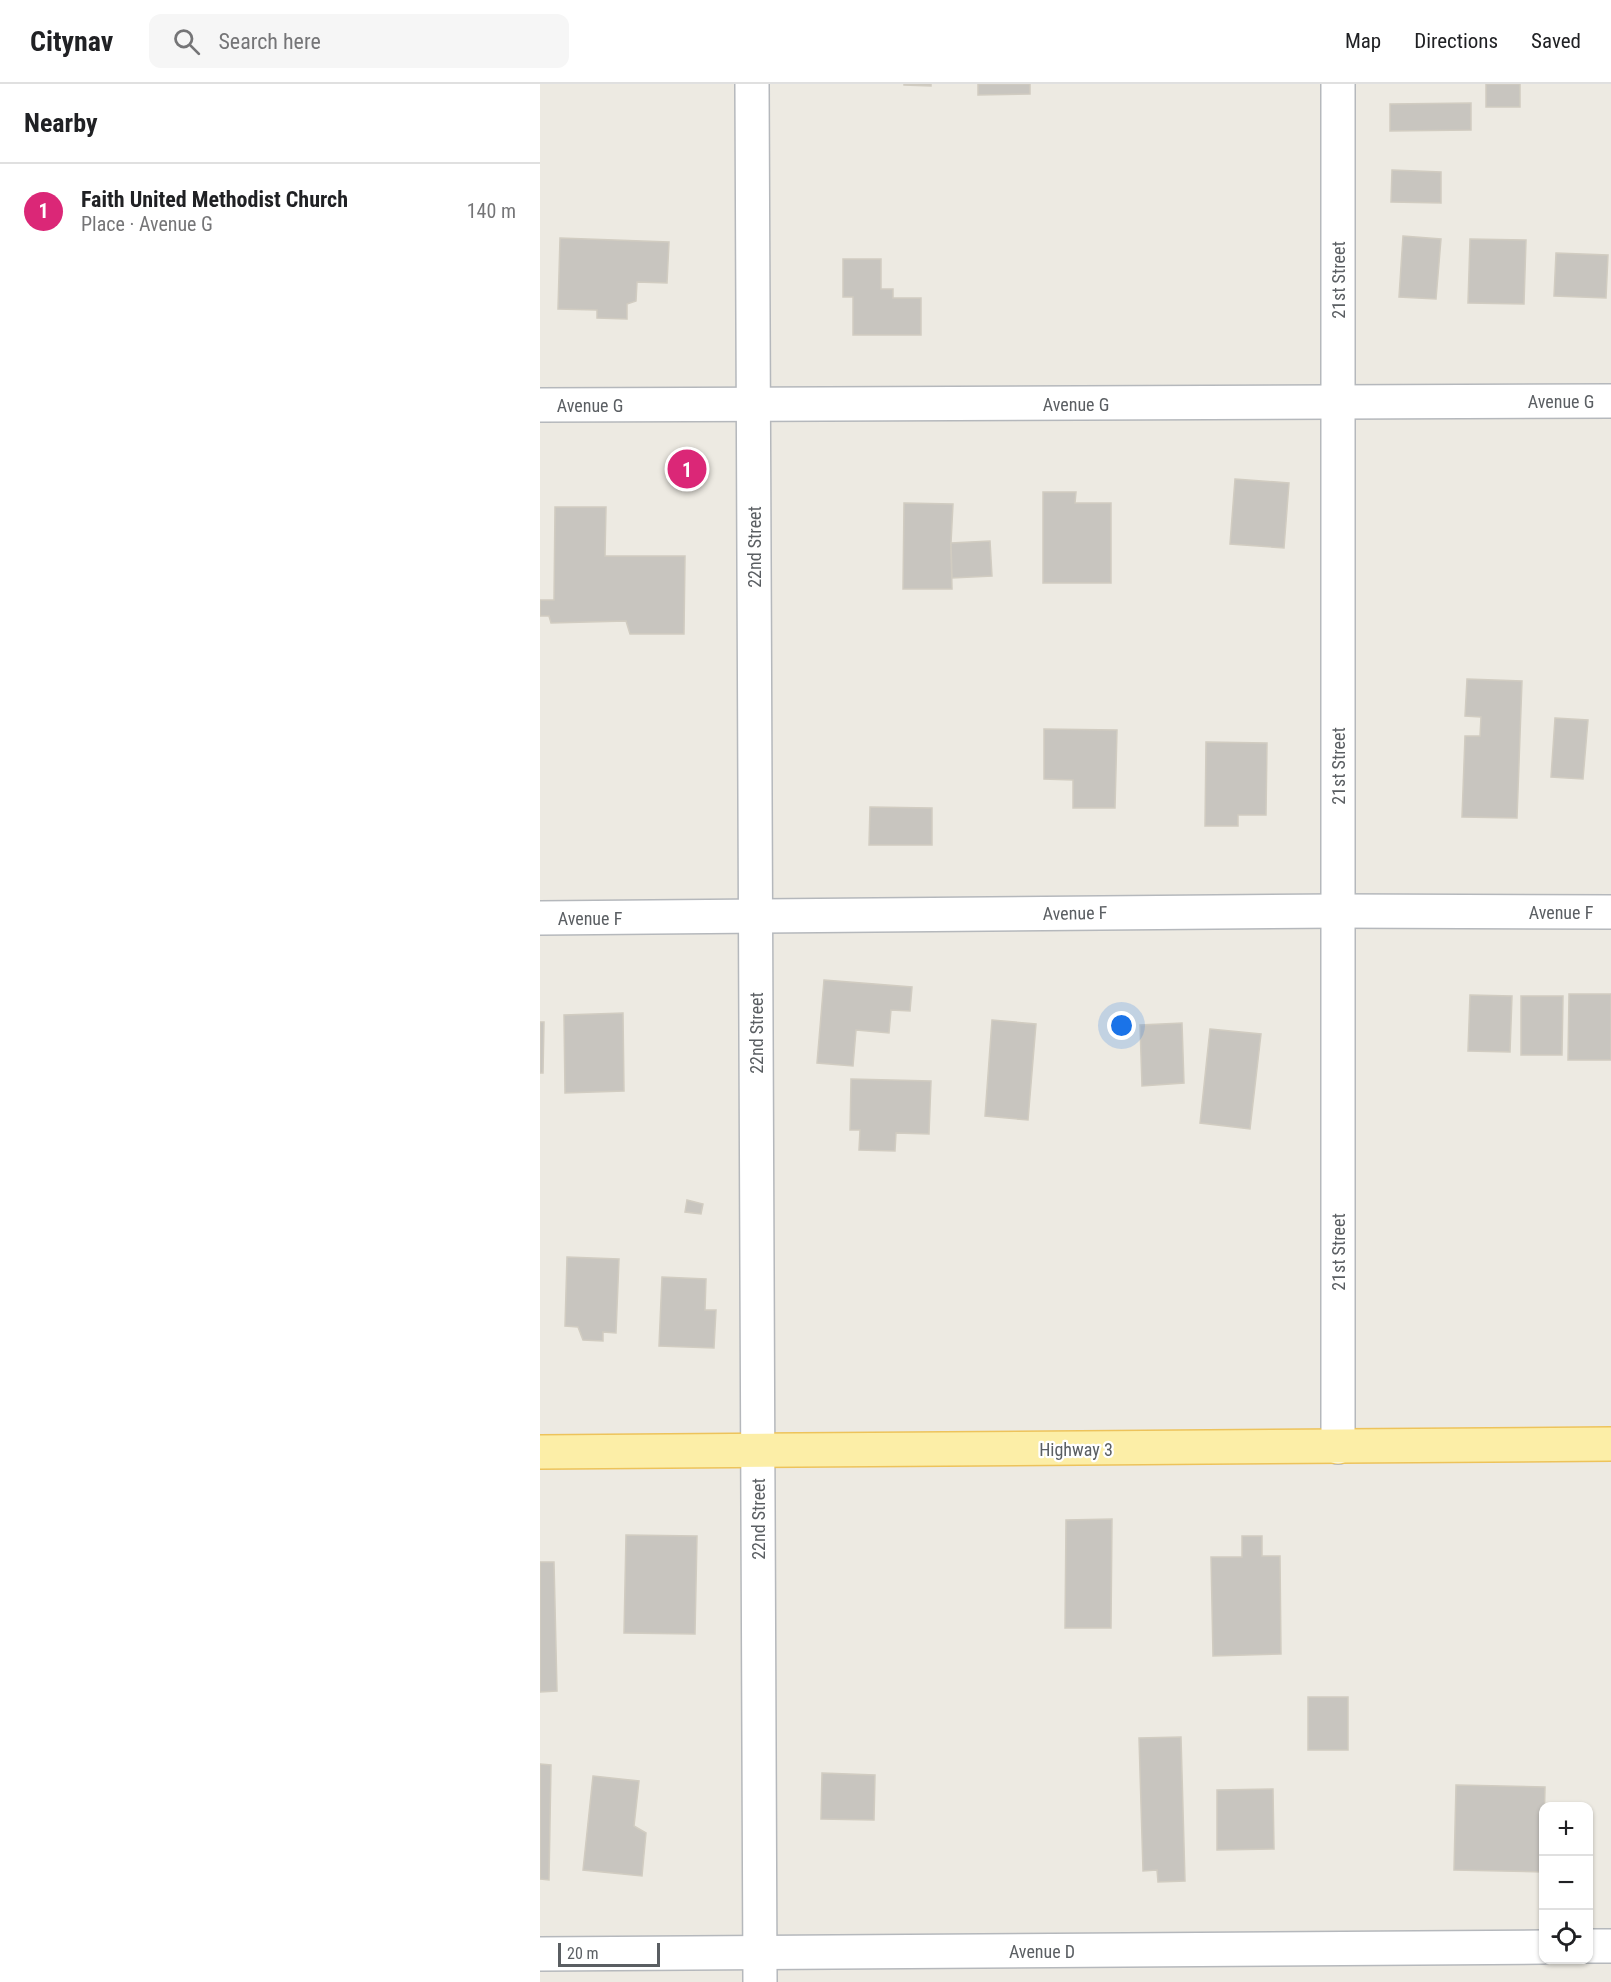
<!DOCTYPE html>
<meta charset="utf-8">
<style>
body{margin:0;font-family:"Roboto Condensed",sans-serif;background:#f6f6f6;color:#202124}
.controls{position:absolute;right:18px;bottom:18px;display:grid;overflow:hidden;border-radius:12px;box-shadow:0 2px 4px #0004}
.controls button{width:54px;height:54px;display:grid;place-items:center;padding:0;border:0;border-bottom:2px solid #e0e0e0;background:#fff;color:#202124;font:30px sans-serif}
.scale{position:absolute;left:18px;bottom:15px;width:102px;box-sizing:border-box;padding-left:6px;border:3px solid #5a5e62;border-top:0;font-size:16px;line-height:21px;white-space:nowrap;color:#5a5e62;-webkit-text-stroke:4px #fff;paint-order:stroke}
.you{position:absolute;left:582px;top:942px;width:21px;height:21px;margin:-15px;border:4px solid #fff;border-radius:50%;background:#1a73e8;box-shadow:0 0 0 9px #1a73e833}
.badge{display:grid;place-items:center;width:39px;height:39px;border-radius:50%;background:#db2777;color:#fff;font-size:20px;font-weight:700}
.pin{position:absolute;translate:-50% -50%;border:3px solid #fff;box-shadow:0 2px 6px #0006}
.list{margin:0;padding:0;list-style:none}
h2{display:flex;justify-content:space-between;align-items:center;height:78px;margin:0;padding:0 24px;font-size:26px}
h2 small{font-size:20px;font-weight:400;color:#757577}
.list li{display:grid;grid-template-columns:39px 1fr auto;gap:18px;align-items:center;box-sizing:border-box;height:96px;padding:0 24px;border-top:2px solid #e0e0e0}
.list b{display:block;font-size:22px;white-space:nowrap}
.list p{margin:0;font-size:20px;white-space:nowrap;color:#757577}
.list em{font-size:20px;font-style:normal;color:#757577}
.icon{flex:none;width:33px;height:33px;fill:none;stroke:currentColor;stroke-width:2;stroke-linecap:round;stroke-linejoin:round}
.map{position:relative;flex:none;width:1071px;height:1898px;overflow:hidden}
header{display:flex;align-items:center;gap:36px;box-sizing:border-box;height:84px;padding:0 30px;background:#fff;border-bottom:2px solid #e0e0e0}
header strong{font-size:28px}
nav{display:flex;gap:33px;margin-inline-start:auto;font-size:21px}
.search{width:420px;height:54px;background:#f6f6f6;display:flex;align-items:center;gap:15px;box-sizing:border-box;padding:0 21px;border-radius:12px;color:#757577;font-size:22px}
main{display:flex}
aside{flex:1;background:#fff}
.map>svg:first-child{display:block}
.building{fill:#c8c5bf;stroke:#d1ccc1;stroke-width:1.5}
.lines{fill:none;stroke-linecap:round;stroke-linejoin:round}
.minor-casing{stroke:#b5b8bc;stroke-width:36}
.major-casing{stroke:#edc35b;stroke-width:36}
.minor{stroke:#fff;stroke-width:33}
.major{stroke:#fceea7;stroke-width:33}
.labels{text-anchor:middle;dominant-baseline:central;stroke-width:4.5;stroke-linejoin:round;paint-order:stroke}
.street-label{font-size:18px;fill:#5a5e62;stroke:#fff}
</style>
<header>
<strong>Citynav</strong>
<div class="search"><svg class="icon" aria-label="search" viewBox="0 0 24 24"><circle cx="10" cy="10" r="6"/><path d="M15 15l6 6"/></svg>Search here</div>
<nav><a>Map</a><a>Directions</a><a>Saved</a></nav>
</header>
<main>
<aside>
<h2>Nearby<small></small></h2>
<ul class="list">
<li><span class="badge">1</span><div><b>Faith United Methodist Church</b><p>Place · Avenue G</p></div><em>140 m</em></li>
</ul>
</aside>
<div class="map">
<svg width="1071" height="1898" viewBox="0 0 1071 1898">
<rect width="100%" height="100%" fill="#edeae2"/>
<g class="building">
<path d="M364 0H391V2L364 1Z"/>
<path d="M438 0H490V10L438 11Z"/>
<rect x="946" y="0" width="34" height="23"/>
<path d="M931 19V46L850 47V20Z"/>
<path d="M852 86 901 88V119L851 118Z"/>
<path d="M863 152 901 155 896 215 859 213Z"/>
<path d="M20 154 129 158 127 199 97 198 96 217 87 220V235L57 234V226L18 225Z"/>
<path d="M930 155 986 156 984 220 928 219Z"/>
<path d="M1016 169 1068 171 1066 214 1014 212Z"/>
<path d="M303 175H341V205H353V214H381V251H313V213H303Z"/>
<path d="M695 395 749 399 744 464 690 460Z"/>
<path d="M503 408H536L535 419H571V499H503Z"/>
<path d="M364 419 413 420 411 459 412 505H363Z"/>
<path d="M15 423H66L65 472H145L144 550H90L86 537 11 539 9 532H0V516H14Z"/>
<path d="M450 457 452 492 412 494 411 459Z"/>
<path d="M927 595 982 597 977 734 922 733 925 652H940L941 633 925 632Z"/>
<path d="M1015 634 1048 636 1043 695 1011 693Z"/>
<path d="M504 645 577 646 575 724H533V696L504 695Z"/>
<path d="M666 658 727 659 726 731H698V742H665Z"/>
<path d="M330 723 392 724V761H329Z"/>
<path d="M284 896 372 903 370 927 351 926 349 949 316 946 313 982 277 979Z"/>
<path d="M1029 910H1071V976H1028Z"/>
<path d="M930 911 972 912 970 968 928 967Z"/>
<path d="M981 912H1023L1022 971H981Z"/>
<path d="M83 929 84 1007 25 1009 24 931Z"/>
<path d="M452 936 496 940 488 1036 445 1032Z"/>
<path d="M0 938H4L3 989H0Z"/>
<path d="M642 939 644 999 602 1002 600 941Z"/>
<path d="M670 945 721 950 710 1045 660 1039Z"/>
<path d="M311 995 391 997 389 1050 356 1049 355 1067 319 1066 320 1046H310Z"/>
<path d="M147 1116 163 1120 161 1130 145 1128Z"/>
<path d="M27 1173 79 1175 76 1249 63 1248V1257L43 1256 38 1243 25 1242Z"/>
<path d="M122 1193 166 1195 165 1226H176L174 1264 119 1262Z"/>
<path d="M572 1435 571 1544H525L526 1436Z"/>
<path d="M86 1451 157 1452 155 1550 84 1549Z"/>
<path d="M702 1452H722V1472H740L741 1570 673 1572 671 1473H702Z"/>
<path d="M0 1478H14L17 1607 0 1608Z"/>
<rect x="768" y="1613" width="40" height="53"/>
<path d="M641 1653 645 1797 618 1798 617 1786 603 1787 599 1654Z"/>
<path d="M0 1680 11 1681 9 1796 0 1795Z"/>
<path d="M282 1689 335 1691 334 1736 281 1735Z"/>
<path d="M53 1692 99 1697 94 1742 106 1749 102 1792 43 1786Z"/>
<path d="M916 1701 1005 1703 1003 1788 914 1786Z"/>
<path d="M733 1705 734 1765 677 1766V1706Z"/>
</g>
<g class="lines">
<g class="minor-casing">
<g id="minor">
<path d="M212 0 220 1898"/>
<path d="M0 321 1071 317"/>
<path d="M0 834 798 827 1071 828"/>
<path d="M798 1363V0"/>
<path d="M1048 1862H1071"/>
<path d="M0 1870 1004 1863"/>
</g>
</g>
<g class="major-casing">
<path id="major" d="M0 1368 1071 1360"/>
</g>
<use href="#minor" class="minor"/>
<use href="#major" class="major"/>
</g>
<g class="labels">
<g class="street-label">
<text transform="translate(798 196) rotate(-90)">21st Street</text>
<text x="1021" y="317">Avenue G</text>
<text x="536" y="320">Avenue G</text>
<text x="50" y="321">Avenue G</text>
<text transform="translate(214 463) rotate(-90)">22nd Street</text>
<text transform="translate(798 682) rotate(-90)">21st Street</text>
<text x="1021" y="828">Avenue F</text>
<text transform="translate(535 829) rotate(-1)">Avenue F</text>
<text x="50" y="834">Avenue F</text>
<text transform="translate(216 949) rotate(-90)">22nd Street</text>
<text transform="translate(798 1168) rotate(-90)">21st Street</text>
<text x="536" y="1365">Highway 3</text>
<text transform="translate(218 1435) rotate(-90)">22nd Street</text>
<text x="502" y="1867">Avenue D</text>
</g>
</g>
</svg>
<div class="controls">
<button>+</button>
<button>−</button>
<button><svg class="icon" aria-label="locate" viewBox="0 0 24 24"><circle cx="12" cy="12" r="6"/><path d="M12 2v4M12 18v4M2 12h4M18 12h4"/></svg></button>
</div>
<div class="scale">20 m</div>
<div class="you"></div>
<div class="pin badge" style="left:147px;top:385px">1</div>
</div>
</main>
